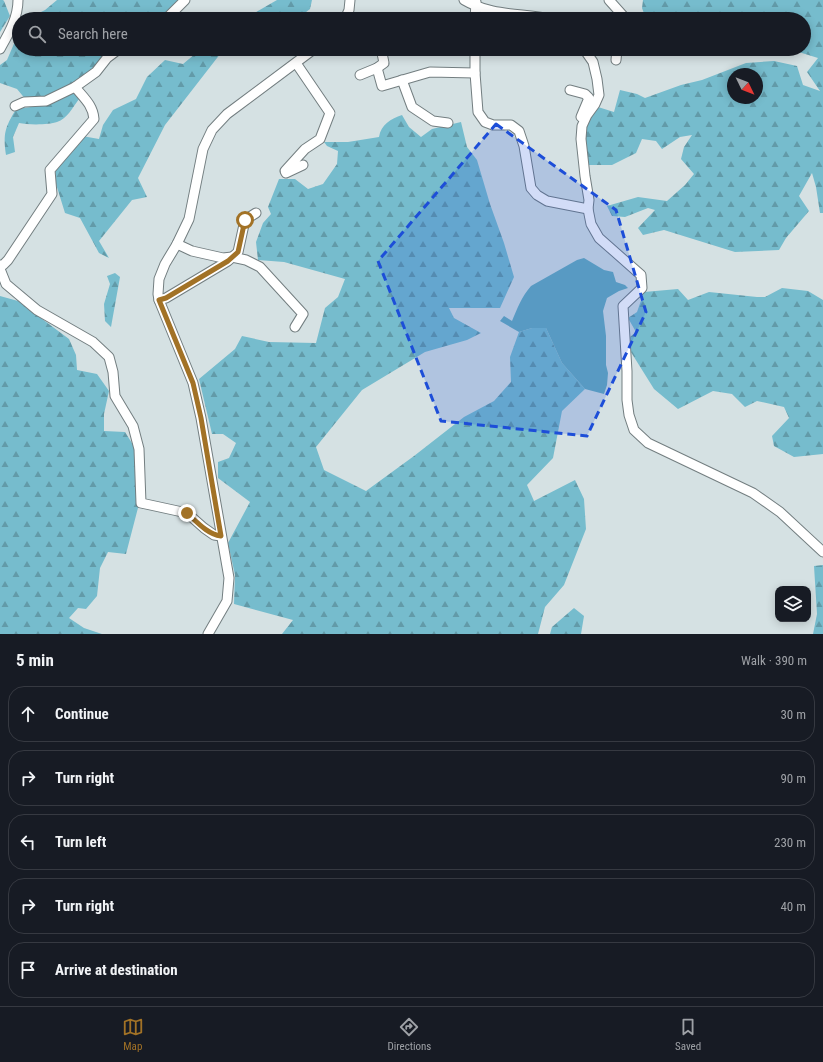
<!DOCTYPE html>
<meta charset="utf-8">
<style>
body{margin:0;font-family:"Roboto Condensed",sans-serif;background:#20242c;color:#f1f3f6}
.controls{position:absolute;right:12px;bottom:12px;display:grid;overflow:hidden;border-radius:8px;box-shadow:0 2px 10px #0003}
.controls button{width:36px;height:36px;display:grid;place-items:center;padding:0;border:0;border-bottom:1px solid #363941;background:#171b24;color:#f1f3f6;font:20px sans-serif}
.compass{position:absolute;left:727px;top:68px;width:36px;height:36px;border-radius:50%;background:#171b24;box-shadow:0 2px 10px #0003;rotate:133deg}
.stop{position:absolute;width:12px;height:12px;margin:-9px;border:3px solid #a27226;border-radius:50%;background:#fff}
.stop.end{background:#a27226;border-color:#fff;box-shadow:0 1px 4px #0008}
.list{margin:0;padding:0;list-style:none}
h2{display:flex;justify-content:space-between;align-items:center;height:52px;margin:0;padding:0 16px;font-size:17px}
h2 small{font-size:13px;font-weight:400;color:#9ea1a6}
.list li{display:grid;grid-template-columns:26px 1fr auto;gap:12px;align-items:center;box-sizing:border-box;height:56px;margin:0 8px 8px;padding:0 8px;border:1px solid #363941;border-radius:16px}
.list b{display:block;font-size:15px;white-space:nowrap}
.list em{font-size:13px;font-style:normal;color:#9ea1a6}
.icon{flex:none;width:22px;height:22px;fill:none;stroke:currentColor;stroke-width:2;stroke-linecap:round;stroke-linejoin:round}
.map{position:relative;flex:none;width:823px;height:634px;overflow:hidden}
.search{position:absolute;background:#171b24;box-shadow:0 2px 10px #0003;left:12px;right:12px;top:12px;height:44px;display:flex;align-items:center;gap:10px;box-sizing:border-box;padding:0 14px;border-radius:22px;color:#9ea1a6;font-size:15px}
.sheet{height:372px;background:#171b24}
nav{display:flex;justify-content:space-around;align-items:center;box-sizing:border-box;height:56px;border-top:1px solid #363941;background:#171b24;font-size:11px;color:#9ea1a6}
nav a{display:grid;justify-items:center;gap:2px}
nav .on{color:#a27226}
.map>svg:first-child{display:block}
.forest{fill:url(#forest-firs);fill-rule:evenodd}
.water{fill:#67adbe}
.lines{fill:none;stroke-linecap:round;stroke-linejoin:round}
.minor-casing{stroke:#737e80;stroke-width:11}
.minor{stroke:#fff;stroke-width:9}
.route{stroke:#a27226;stroke-width:5}
.marked{fill:#1d4ed8;fill-opacity:0.2;stroke:#1d4ed8;stroke-width:3;stroke-dasharray:8 5;stroke-linejoin:round}
</style>
<div class="map">
<svg width="823" height="634" viewBox="0 0 823 634">
<defs>
<pattern id="forest-firs" width="22" height="20" patternUnits="userSpaceOnUse"><rect width="22" height="20" fill="#76bccd"/><path d="M5 1l3.5 6h-7zM16 11l3.5 6h-7z" fill="#629aa8"/></pattern>
</defs>
<rect width="100%" height="100%" fill="#d5e1e3"/>
<g class="forest">
<path d="M0 0H3L4 1 10 16 0 32Z"/>
<path d="M57 0H181L165 14 157 19H27L45 10Z"/>
<path d="M277 0H312L310 9 297 19H244Z"/>
<path d="M643 0H823V213H820L816 187 812 173 799 196 809 211 786 238 779 250 735 252 664 230 643 235 638 228 655 210 648 208 625 217 612 216 607 206 638 197 667 201 685 185 694 174 681 159 684 147 692 135 680 137 662 149 656 141 642 139 636 153 612 165H587L584 114 598 107 614 112 620 90 637 94 645 98 681 85 702 80 746 63 774 61 797 66 803 85 820 91 807 72 818 58 789 49H804V19H646L642 8ZM733 74H757V98H733Z"/>
<path d="M19 32V49H113L86 74 57 92 27 101 17 89 0 83V65L7 60Z"/>
<path d="M201 49H259L239 56 224 49 165 125 138 178 147 197 132 200 99 241 109 258 99 253 80 218 65 213 56 184 55 167 82 136 99 139 103 125 113 110 136 99 147 77 165 60 183 64Z"/>
<path d="M72 91 79 99C73 107 67 119 57 122 49 125 28 125 19 123L13 137 15 152 6 155C3 133 5 128 16 109L38 106 50 103Z"/>
<path d="M402 115 409 127 421 137 432 129 461 122 467 147 477 160 490 204 504 243 514 277 500 308H449L454 318 481 333 467 340 425 352 362 390 316 447 324 470 366 491 414 456 464 417 494 401 511 382 510 357 519 332 532 328H546L562 363 585 389 562 411 553 458 527 485 534 501 575 480 584 499 586 529 564 585 545 607 538 634H282L293 620 234 604 235 575 228 543 250 502 218 478V462L229 458 236 443 223 434H212L199 379 235 349 242 336 269 342 316 343 325 308 338 297 345 279 284 262 258 260 256 242 263 223 271 214 268 207 279 179H295L308 189 323 184 337 164 338 151 327 146 324 142H348L379 137C381 124 391 119 402 115Z"/>
<path d="M115 273 120 277 111 327 105 321 104 304 110 284 107 276Z"/>
<path d="M782 288 808 291 823 300V454L794 457 774 446 772 436 789 418 784 407 757 401 745 407 732 394 713 391 678 409 654 389 629 349 630 337 636 332 628 318 637 312 644 292 678 289 688 300 709 292 757 297H765Z"/>
<path d="M0 296 18 301 69 339 76 355 77 370 97 374 109 391 104 414V431L125 432 135 448 139 504 126 554 108 552 100 568 97 596 86 609 78 608 69 618 84 628 102 634H0Z"/>
<path d="M823 565V634H813L817 614 814 566Z"/>
<path d="M574 608 584 616 581 634H550L552 627Z"/>
</g>
<path class="water" d="M584 258 604 270 613 272 616 282 625 285 628 288 619 291 607 298 603 311 606 336V365L608 373 607 385 604 394 585 389 562 363 546 328H532L519 332 500 321 504 316 512 321C517 309 522 296 531 286L577 260Z"/>
<g class="lines">
<g class="minor-casing">
<g id="minor">
<path d="M464 0C491 16 521 13 550 19"/>
<path d="M609 0 626 19"/>
<path d="M164 19 168 17 185 0"/>
<path d="M345 19 349 10 350 0"/>
<path d="M475 19 476 2"/>
<path d="M0 49C9 33 18 18 18 0"/>
<path d="M475 49V73L478 112 485 122 493 125H511L519 131 524 146 531 188 537 195 547 201 588 209"/>
<path d="M584 49 593 62 597 79 599 95 595 104 587 115 582 126 581 139 585 176 589 200 588 209 591 224 599 238 641 275 642 288 623 306 627 371V400L629 415 634 430 648 443 753 493 780 512 823 552"/>
<path d="M616 60 617 49"/>
<path d="M296 63 330 113 320 139 305 149 285 171 286 173 303 165"/>
<path d="M377 68 382 86 430 72 475 73"/>
<path d="M360 75 377 68 384 63 382 53 379 49"/>
<path d="M402 80 412 107 433 121 448 123"/>
<path d="M570 90 585 94 589 98 581 117"/>
<path d="M15 106 24 102 46 101 75 87 96 72 107 58 119 49"/>
<path d="M177 244 192 251 223 258 232 257 246 260 260 267 303 314 295 327"/>
<path d="M0 265H3L8 260 52 194 50 170 94 119C93 105 83 97 75 87"/>
<path d="M0 269 6 284 37 310 93 342 109 357 113 372 115 396 133 426 139 449 141 503 187 513 204 528 214 535 221 536"/>
<path d="M159 300 166 298 228 261 238 252 245 220 256 213"/>
<path d="M208 634 227 601 229 578 201 418 193 383 159 300 158 294 159 279 165 264 177 244 189 219 203 149 212 130 227 114 314 49"/>
</g>
</g>
<use href="#minor" class="minor"/>
</g>
<g class="lines">
<path class="route" d="M187 513C197 522 207 534 221 536L201 418 193 383 159 300 166 298 228 261 238 252 245 220"/>
</g>
<path class="marked" d="M496 124 616 210 646 312 587 436 441 421 378 261Z"/>
</svg>
<div class="controls">
<button><svg class="icon" aria-label="layers" viewBox="0 0 24 24"><path d="M12 4l9 5-9 5-9-5zM3 14l9 5 9-5"/></svg></button>
</div>
<svg class="compass" viewBox="-18 -18 36 36"><path d="M0-13l5 13h-10z" fill="#e53935"/><path d="M0 13l5-13h-10z" fill="#9ea1a6"/></svg>
<div class="stop" style="left:245px;top:220px"></div>
<div class="stop end" style="left:187px;top:513px"></div>
<div class="search"><svg class="icon" aria-label="search" viewBox="0 0 24 24"><circle cx="10" cy="10" r="6"/><path d="M15 15l6 6"/></svg>Search here</div>
</div>
<section class="sheet">
<h2>5 min<small>Walk · 390 m</small></h2>
<ul class="list">
<li><svg class="icon" aria-label="ahead" viewBox="0 0 24 24"><path d="M12 20V5M6 11l6-6 6 6"/></svg><div><b>Continue</b></div><em>30 m</em></li>
<li><svg class="icon" aria-label="right" viewBox="0 0 24 24"><path d="M7 20v-9h11M14 6l5 5-5 5"/></svg><div><b>Turn right</b></div><em>90 m</em></li>
<li><svg class="icon" aria-label="left" viewBox="0 0 24 24"><path d="M17 20v-9H6M10 6l-5 5 5 5"/></svg><div><b>Turn left</b></div><em>230 m</em></li>
<li><svg class="icon" aria-label="right" viewBox="0 0 24 24"><path d="M7 20v-9h11M14 6l5 5-5 5"/></svg><div><b>Turn right</b></div><em>40 m</em></li>
<li><svg class="icon" aria-label="arrive" viewBox="0 0 24 24"><path d="M6 21V4h12l-3 4 3 4H6"/></svg><div><b>Arrive at destination</b></div></li>
</ul>
</section>
<nav>
<a class="on"><svg class="icon" aria-label="map" viewBox="0 0 24 24"><path d="M3 6l6-2 6 2 6-2v14l-6 2-6-2-6 2zM9 4v14M15 6v14"/></svg>Map</a>
<a><svg class="icon" aria-label="directions" viewBox="0 0 24 24"><path d="M12 3l9 9-9 9-9-9zM9 14v-3h6M13 9l2 2-2 2"/></svg>Directions</a>
<a><svg class="icon" aria-label="saved" viewBox="0 0 24 24"><path d="M7 4h10v16l-5-4-5 4z"/></svg>Saved</a>
</nav>
